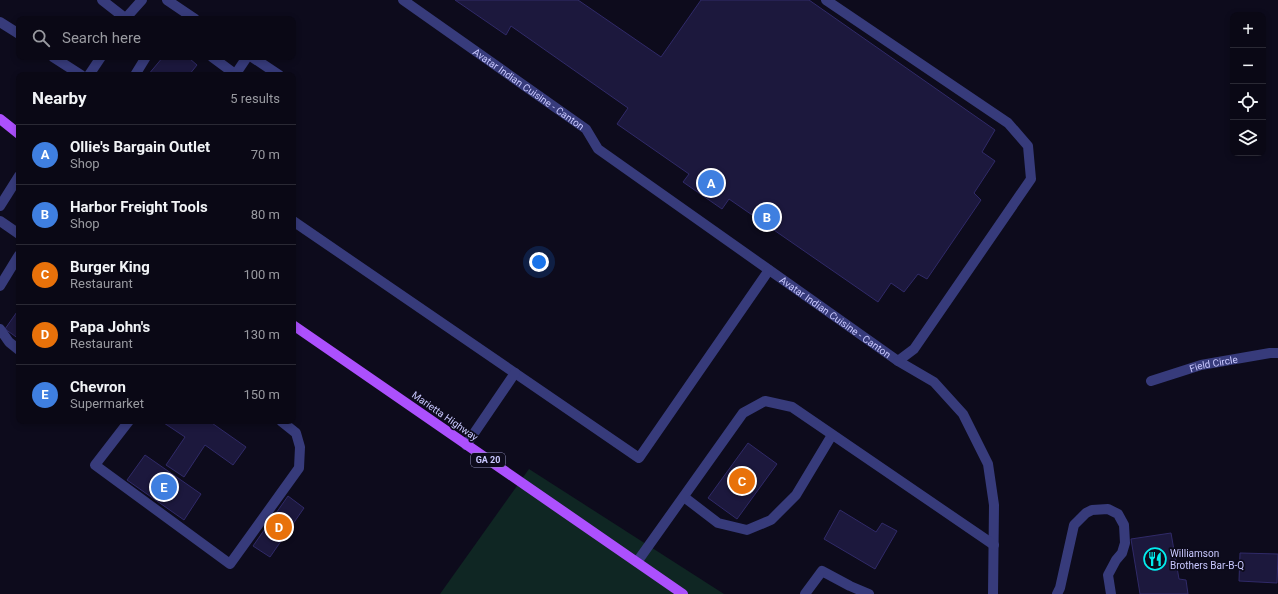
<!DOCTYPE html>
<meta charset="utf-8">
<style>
body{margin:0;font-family:Roboto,sans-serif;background:#13111e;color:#f1f3f6}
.controls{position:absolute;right:12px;top:12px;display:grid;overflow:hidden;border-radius:8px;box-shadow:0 2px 6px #0003}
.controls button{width:36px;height:36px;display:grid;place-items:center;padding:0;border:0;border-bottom:1px solid #2a2934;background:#0a0815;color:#f1f3f6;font:20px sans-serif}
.you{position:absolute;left:539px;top:262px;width:14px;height:14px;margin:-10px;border:3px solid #fff;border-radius:50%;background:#1a73e8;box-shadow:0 0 0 6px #1a73e833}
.badge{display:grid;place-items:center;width:26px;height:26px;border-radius:50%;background:#03edee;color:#fff;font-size:13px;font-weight:700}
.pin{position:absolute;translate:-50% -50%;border:2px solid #fff;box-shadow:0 1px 4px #0006}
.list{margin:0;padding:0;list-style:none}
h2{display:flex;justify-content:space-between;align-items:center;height:52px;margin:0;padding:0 16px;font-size:17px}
h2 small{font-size:13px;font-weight:400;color:#999aa0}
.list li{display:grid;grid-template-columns:26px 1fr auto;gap:12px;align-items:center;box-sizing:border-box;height:60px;padding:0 16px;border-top:1px solid #2a2934}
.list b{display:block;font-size:15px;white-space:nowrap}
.list p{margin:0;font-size:13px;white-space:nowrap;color:#999aa0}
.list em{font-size:13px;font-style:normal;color:#999aa0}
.icon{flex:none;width:22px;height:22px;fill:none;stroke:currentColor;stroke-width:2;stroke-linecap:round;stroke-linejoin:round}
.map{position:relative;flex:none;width:1278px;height:594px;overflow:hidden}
.search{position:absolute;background:#0a0815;box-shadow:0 2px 6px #0003;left:16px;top:16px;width:280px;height:44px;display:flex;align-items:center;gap:10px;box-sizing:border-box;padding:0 14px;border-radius:8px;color:#999aa0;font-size:15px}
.panel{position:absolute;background:#0a0815;box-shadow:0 2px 6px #0003;left:16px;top:72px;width:280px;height:352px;border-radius:8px}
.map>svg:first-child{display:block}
.green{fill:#0f2623}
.building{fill:#1c183d;stroke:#302a68}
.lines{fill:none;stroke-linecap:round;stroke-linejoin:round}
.minor{stroke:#373b7b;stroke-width:10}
.major{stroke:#ac50fd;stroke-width:10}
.labels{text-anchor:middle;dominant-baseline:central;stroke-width:3.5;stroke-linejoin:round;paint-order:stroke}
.shield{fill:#0d0b1c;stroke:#908fba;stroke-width:1}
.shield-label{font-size:9px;font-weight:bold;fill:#c8c7fe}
.street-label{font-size:10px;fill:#c8c7fe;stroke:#0d0b1c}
.poi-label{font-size:10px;fill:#c8c7fe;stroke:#0d0b1c;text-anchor:start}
</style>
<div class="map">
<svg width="1278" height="594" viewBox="0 0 1278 594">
<rect width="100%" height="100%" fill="#0d0b1c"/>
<path class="green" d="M529 469 724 594H440Z"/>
<g class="building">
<path d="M455 0H578L661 57 701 0H809L995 130 982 152 995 161 974 193 981 200 927 279 918 274 904 292 891 283 878 302 729 199 722 209 683 182 689 174 617 124 628 108 511 26 506 35Z"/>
<path d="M163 57H192L190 59 197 65 189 75H148Z"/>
<path d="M19 309V339L5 329Z"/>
<path d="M161 421H209L246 447 233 465 205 445 184 477 166 465 185 437Z"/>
<path d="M748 443 777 464 737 519 708 498Z"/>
<path d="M145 455 201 494 184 520 127 480Z"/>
<path d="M288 496 304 508 270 557 253 546Z"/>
<path d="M840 510 876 532 882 523 897 531 875 569 824 539Z"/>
<path d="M1171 533 1179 579 1186 580 1188 594H1140L1131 539Z"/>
<path d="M1240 553 1278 554 1277 583 1239 581Z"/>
</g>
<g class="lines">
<g class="minor">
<path d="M102 0 125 18"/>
<path d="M167 0 195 19"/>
<path id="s1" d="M403 0 586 129 598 149 898 361 914 349 1031 179 1028 146 1008 123 826 0"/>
<path d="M125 19 142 0"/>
<path d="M0 22 19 34"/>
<path d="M53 57 81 75"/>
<path d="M212 57 235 74"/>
<path d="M252 57 279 75"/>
<path d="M89 75 101 57"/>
<path d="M135 75 146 57"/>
<path d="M235 75 247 57"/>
<path d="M0 206 19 176"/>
<path d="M0 221 19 234"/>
<path d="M293 221 639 458 769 270"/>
<path d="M0 286 19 255"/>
<path d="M0 329 9 342 19 350"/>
<path d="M898 361 934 382 963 414 988 464 994 505 993 594"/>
<path id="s2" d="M1151 381 1201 365 1270 353H1278"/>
<path d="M129 421 95 465 230 564 299 468 300 447 296 433 281 421"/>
<path d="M466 445 515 373"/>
<path d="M684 497 718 523 747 530 771 520 796 495 832 435"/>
<path d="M637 562 743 413 765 401 792 407 994 545"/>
<path d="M805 594 822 571 850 586 869 594"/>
<path d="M1057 594 1060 588 1074 525 1086 513 1092 510 1108 509 1118 514 1124 525 1125 543 1122 553 1116 560 1108 575 1111 594"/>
</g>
<g class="major">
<path d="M0 119 19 134"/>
<path d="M293 325 683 594"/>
</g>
</g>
<defs>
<g id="restaurant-ring" transform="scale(1.15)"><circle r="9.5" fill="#0d0b1c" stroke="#03edee" stroke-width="1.5"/><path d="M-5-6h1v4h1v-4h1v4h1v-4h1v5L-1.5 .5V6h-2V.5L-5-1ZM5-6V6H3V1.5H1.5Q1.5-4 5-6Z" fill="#03edee"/></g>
</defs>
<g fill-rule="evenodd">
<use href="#restaurant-ring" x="1155" y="559"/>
</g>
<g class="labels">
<rect class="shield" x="471" y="453" width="34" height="14" rx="3"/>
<g class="shield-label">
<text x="488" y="460">GA 20</text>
</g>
<g class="street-label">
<text stroke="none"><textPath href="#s1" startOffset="154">Avatar Indian Cuisine - Canton</textPath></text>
<text stroke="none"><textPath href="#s1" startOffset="538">Avatar Indian Cuisine - Canton</textPath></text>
<text stroke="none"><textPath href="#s2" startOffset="65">Field Circle</textPath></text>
<text transform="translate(445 416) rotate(35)">Marietta Highway</text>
</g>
<g class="poi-label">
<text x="1170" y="553">Williamson<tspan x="1170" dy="12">Brothers Bar-B-Q</tspan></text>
</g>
</g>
</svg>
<div class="controls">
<button>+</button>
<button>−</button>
<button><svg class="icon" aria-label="locate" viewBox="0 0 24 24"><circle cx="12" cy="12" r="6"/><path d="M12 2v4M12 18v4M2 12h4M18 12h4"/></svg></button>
<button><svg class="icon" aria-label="layers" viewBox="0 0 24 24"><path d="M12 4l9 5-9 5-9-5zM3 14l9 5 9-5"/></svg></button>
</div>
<div class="you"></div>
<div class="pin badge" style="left:711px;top:183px;background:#3f7fe0">A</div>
<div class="pin badge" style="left:767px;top:217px;background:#3f7fe0">B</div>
<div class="pin badge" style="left:742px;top:481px;background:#e8710a">C</div>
<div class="pin badge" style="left:279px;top:527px;background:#e8710a">D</div>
<div class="pin badge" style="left:164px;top:487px;background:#3f7fe0">E</div>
<div class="search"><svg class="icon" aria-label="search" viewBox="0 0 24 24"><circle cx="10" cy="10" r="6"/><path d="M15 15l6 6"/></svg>Search here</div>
<section class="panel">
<h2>Nearby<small>5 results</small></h2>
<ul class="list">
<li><span class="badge" style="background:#3f7fe0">A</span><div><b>Ollie's Bargain Outlet</b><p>Shop</p></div><em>70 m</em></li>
<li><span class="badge" style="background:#3f7fe0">B</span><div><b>Harbor Freight Tools</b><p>Shop</p></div><em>80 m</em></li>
<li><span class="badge" style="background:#e8710a">C</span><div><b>Burger King</b><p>Restaurant</p></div><em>100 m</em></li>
<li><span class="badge" style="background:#e8710a">D</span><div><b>Papa John's</b><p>Restaurant</p></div><em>130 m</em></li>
<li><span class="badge" style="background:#3f7fe0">E</span><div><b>Chevron</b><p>Supermarket</p></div><em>150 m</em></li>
</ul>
</section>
</div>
